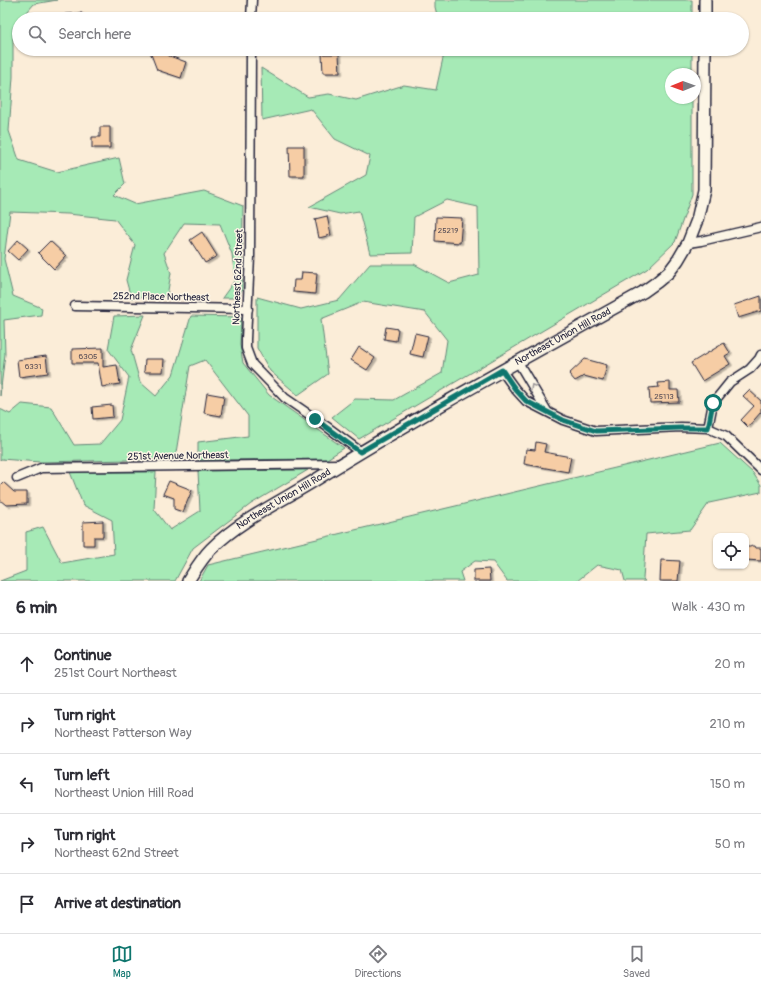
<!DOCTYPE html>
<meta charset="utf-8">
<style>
body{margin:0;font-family:Pangolin,sans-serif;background:#f2f2f3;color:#2b2b33}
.controls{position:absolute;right:12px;bottom:12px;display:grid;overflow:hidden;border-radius:8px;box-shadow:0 1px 3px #0004}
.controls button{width:36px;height:36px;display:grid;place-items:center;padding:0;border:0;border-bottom:1px solid #e1e1e2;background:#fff;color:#2b2b33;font:20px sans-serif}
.compass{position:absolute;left:665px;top:68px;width:36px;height:36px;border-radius:50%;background:#fff;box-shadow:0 1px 3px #0004;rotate:269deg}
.stop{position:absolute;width:12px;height:12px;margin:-9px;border:3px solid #0f766e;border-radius:50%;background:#fff}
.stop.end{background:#0f766e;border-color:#fff;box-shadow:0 1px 4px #0008}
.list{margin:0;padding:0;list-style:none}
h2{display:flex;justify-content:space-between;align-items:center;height:52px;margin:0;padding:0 16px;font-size:17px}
h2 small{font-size:13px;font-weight:400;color:#7c7c81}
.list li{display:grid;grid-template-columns:26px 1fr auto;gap:12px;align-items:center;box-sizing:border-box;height:60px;padding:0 16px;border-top:1px solid #e1e1e2}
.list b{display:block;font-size:15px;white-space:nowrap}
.list p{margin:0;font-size:13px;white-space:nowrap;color:#7c7c81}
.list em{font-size:13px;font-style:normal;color:#7c7c81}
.icon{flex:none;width:22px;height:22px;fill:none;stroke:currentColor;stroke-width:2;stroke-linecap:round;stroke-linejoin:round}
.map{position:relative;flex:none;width:761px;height:581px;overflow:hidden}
.search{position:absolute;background:#fff;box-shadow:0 1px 3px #0004;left:12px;right:12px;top:12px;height:44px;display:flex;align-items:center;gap:10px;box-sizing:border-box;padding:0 14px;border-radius:22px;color:#7c7c81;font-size:15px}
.sheet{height:352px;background:#fff}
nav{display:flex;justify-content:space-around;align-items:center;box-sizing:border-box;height:56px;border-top:1px solid #e1e1e2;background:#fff;font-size:11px;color:#7c7c81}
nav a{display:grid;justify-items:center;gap:2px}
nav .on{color:#0f766e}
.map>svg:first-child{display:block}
.green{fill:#a6eab6;stroke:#648678}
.building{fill:#f6cda5;stroke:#22223b;filter:url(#shadow)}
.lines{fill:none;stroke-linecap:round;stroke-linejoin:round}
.street-casing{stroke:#22223b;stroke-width:11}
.secondary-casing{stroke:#22223b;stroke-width:14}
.street{stroke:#fcf5e5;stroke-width:8}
.secondary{stroke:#fcf5e5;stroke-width:11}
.oneway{stroke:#9a9698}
.route{stroke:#0f766e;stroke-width:5}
.labels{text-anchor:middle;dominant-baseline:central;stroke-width:3;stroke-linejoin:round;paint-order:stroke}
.number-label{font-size:8px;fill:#574d56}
.street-label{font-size:10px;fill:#22223b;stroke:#fcf5e5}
</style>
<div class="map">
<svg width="761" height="581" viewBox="0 0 761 581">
<defs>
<filter id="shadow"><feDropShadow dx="2.5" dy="1.5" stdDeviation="0" flood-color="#0004"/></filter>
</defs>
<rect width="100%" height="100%" fill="#fbedd8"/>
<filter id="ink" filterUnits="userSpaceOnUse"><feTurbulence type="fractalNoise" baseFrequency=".025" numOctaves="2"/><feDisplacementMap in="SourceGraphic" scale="8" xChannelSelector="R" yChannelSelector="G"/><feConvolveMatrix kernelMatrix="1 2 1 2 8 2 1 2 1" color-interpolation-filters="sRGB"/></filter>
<g filter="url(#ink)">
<g class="green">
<path d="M0 0H57L34 4 21 19H19V21L13 28V77L9 131 19 160 57 172 119 158 125 184 114 195 135 204 204 191 243 206 242 289 239 298H222L235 280 232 254 220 224 184 223 164 253 171 273 167 296 131 298 126 280 135 245 115 219 68 214 10 212 4 259 13 296 42 308 41 315 4 320 5 354 0 396Z"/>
<path d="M435 0H692V19H438L435 7Z"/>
<path d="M445 49H692V74H671V98H692V194L675 242 647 269 359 439 332 417 355 399 394 400 442 373 447 340 425 312 363 302 321 319 328 374 298 395 270 371 257 348V297L301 309 339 300 370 264H414L449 283 479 275 478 207 447 200 414 217 412 253 370 254 359 211 340 214 309 207 366 175 370 156 335 139 311 109 262 120 261 68 308 97 329 94 356 100 404 85 436 90Z"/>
<path d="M145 315 131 350 140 382 156 396 173 375 191 316 241 317 240 345 243 363 269 395 344 448 327 459 198 460V442L248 436V416L205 360 190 366 175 459 40 462 1 459 0 460V409L10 414 22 404 51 407 74 445 100 444 120 420 129 377 108 349 114 316Z"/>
<path d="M720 443 753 473 761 485V492L709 503 690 530 646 534 643 579 645 581H625L622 570 597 565 577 581H507L493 562 475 561 460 572 463 581H199L208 565Z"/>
<path d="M308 470 251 504 193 548 175 581H0L26 571V532L43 527 62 563 114 554 112 520 83 505 70 472H156L154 509 170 530 200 511 198 471Z"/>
</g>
<g class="building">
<path d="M82 13V19H65V14Z"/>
<path d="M149 49H164L167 55 186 62 181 78 157 70Z"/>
<path d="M322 54H339L340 73H323Z"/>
<path d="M100 127H110V148H92V137H100Z"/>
<path d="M289 146H304V176H290Z"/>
<path d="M327 216 331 235 319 238 315 219Z"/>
<path d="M436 217 462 218 460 243 435 241Z"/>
<path d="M202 232 217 256 205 263 190 240Z"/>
<path d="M18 240 28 249 18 260 8 251Z"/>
<path d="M50 241 66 256 54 269 38 253Z"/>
<path d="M302 272 317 273 315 294 293 292 294 280H301Z"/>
<path d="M761 296V311L738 318 734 305Z"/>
<path d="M386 327 398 329 396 341 384 339Z"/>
<path d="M415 333 428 336 423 357 410 354Z"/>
<path d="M724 343 730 353 725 356 730 364 702 381 691 363Z"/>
<path d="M359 347 375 358 367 370 351 360Z"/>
<path d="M103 348V367L117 365 120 384 102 387 98 363H72V349Z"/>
<path d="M46 356 48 373 19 377 17 360Z"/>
<path d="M145 359H164L163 372H144Z"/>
<path d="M585 359 607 365 603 381 584 376 575 381 569 374Z"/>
<path d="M670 382V390H678L679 402 650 403 649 388 659 387 658 383Z"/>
<path d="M749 390 761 401V412L748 427 741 420 754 406 743 396Z"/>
<path d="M207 393 224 396 221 416 204 413Z"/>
<path d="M112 405 113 417 93 419 92 407Z"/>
<path d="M536 442 546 444 544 452 571 457 568 472 524 464 526 449 535 450Z"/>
<path d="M169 481 192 490 183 512 174 509V498L163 494Z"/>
<path d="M3 482 14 492H27V504L6 505 0 500V485Z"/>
<path d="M103 521V537H94V545H83V522Z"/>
<path d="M752 546H754L755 548H761V561L746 560V547H750Z"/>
<path d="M661 560 680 561 678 581H660Z"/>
<path d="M489 569 490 581H474V570Z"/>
</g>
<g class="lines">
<g class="street-casing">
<g id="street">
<path d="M251 19 252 0"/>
<path d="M251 49 250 257 246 339V348L252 364 285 398 326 426 361 452"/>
<path d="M688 243 701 241 761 227"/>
<path d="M75 306 248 309"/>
<path d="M518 362 547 411"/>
<path d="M502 371 515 389 526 401 563 420 596 431 681 427 708 428 726 436 761 470"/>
<path d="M708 428 713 403 730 382 750 369 759 359 761 355"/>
<path d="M17 478 41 468 340 464"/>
</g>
</g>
<g class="secondary-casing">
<g id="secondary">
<path d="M705 19V0"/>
<path id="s1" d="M188 581C195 570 202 558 211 549 240 520 282 501 317 479 423 413 534 353 643 292L657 282 669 272 678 260 688 243 697 220 704 190 705 49"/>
</g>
</g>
<use href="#street" class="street"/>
<use href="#secondary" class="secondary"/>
</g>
<defs><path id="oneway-chevron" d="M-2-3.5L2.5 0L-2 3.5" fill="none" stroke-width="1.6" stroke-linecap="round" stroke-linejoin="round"/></defs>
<use class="oneway" href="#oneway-chevron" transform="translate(533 387) rotate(-121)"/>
</g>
<g class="lines" filter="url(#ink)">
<path class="route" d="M315 419 360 452 502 370 515 389 526 401 563 420 596 431 681 428H708L713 403"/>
</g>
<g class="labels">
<g class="number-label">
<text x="448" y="230">25219</text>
<text x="88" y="356">6305</text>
<text x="33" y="366">6331</text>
<text x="664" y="396">25113</text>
</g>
<g class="street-label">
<text transform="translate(238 277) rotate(-88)">Northeast 62nd Street</text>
<text transform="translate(161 297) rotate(1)">252nd Place Northeast</text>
<text stroke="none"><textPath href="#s1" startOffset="451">Northeast Union Hill Road</textPath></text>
<text transform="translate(178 456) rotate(-1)">251st Avenue Northeast</text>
<text stroke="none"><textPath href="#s1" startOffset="128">Northeast Union Hill Road</textPath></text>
</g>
</g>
</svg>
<div class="controls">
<button><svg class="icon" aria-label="locate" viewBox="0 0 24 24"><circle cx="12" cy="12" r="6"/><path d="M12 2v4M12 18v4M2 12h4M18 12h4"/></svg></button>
</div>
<svg class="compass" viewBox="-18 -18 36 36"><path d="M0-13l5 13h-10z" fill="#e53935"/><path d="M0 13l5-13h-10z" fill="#7c7c81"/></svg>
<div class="stop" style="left:713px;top:403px"></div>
<div class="stop end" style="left:315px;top:419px"></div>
<div class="search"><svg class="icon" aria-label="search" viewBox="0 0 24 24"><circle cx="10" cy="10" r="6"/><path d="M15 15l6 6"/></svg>Search here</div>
</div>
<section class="sheet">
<h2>6 min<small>Walk · 430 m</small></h2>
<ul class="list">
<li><svg class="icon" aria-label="ahead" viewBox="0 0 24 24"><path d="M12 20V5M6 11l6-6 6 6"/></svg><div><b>Continue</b><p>251st Court Northeast</p></div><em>20 m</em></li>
<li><svg class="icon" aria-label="right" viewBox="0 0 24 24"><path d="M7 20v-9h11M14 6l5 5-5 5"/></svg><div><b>Turn right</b><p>Northeast Patterson Way</p></div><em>210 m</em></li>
<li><svg class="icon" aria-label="left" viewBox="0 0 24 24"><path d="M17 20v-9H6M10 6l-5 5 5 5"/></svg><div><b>Turn left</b><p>Northeast Union Hill Road</p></div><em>150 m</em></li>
<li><svg class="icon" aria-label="right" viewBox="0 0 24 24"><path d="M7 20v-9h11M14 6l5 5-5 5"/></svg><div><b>Turn right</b><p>Northeast 62nd Street</p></div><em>50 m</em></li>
<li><svg class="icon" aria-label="arrive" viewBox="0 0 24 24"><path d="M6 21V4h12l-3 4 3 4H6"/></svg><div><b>Arrive at destination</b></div></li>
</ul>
</section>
<nav>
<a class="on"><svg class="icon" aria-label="map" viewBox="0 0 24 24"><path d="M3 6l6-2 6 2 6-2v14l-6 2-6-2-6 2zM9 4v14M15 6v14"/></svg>Map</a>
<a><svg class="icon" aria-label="directions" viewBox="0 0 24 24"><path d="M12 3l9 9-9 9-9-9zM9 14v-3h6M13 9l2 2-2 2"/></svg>Directions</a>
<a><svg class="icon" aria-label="saved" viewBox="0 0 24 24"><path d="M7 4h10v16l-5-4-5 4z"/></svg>Saved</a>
</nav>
